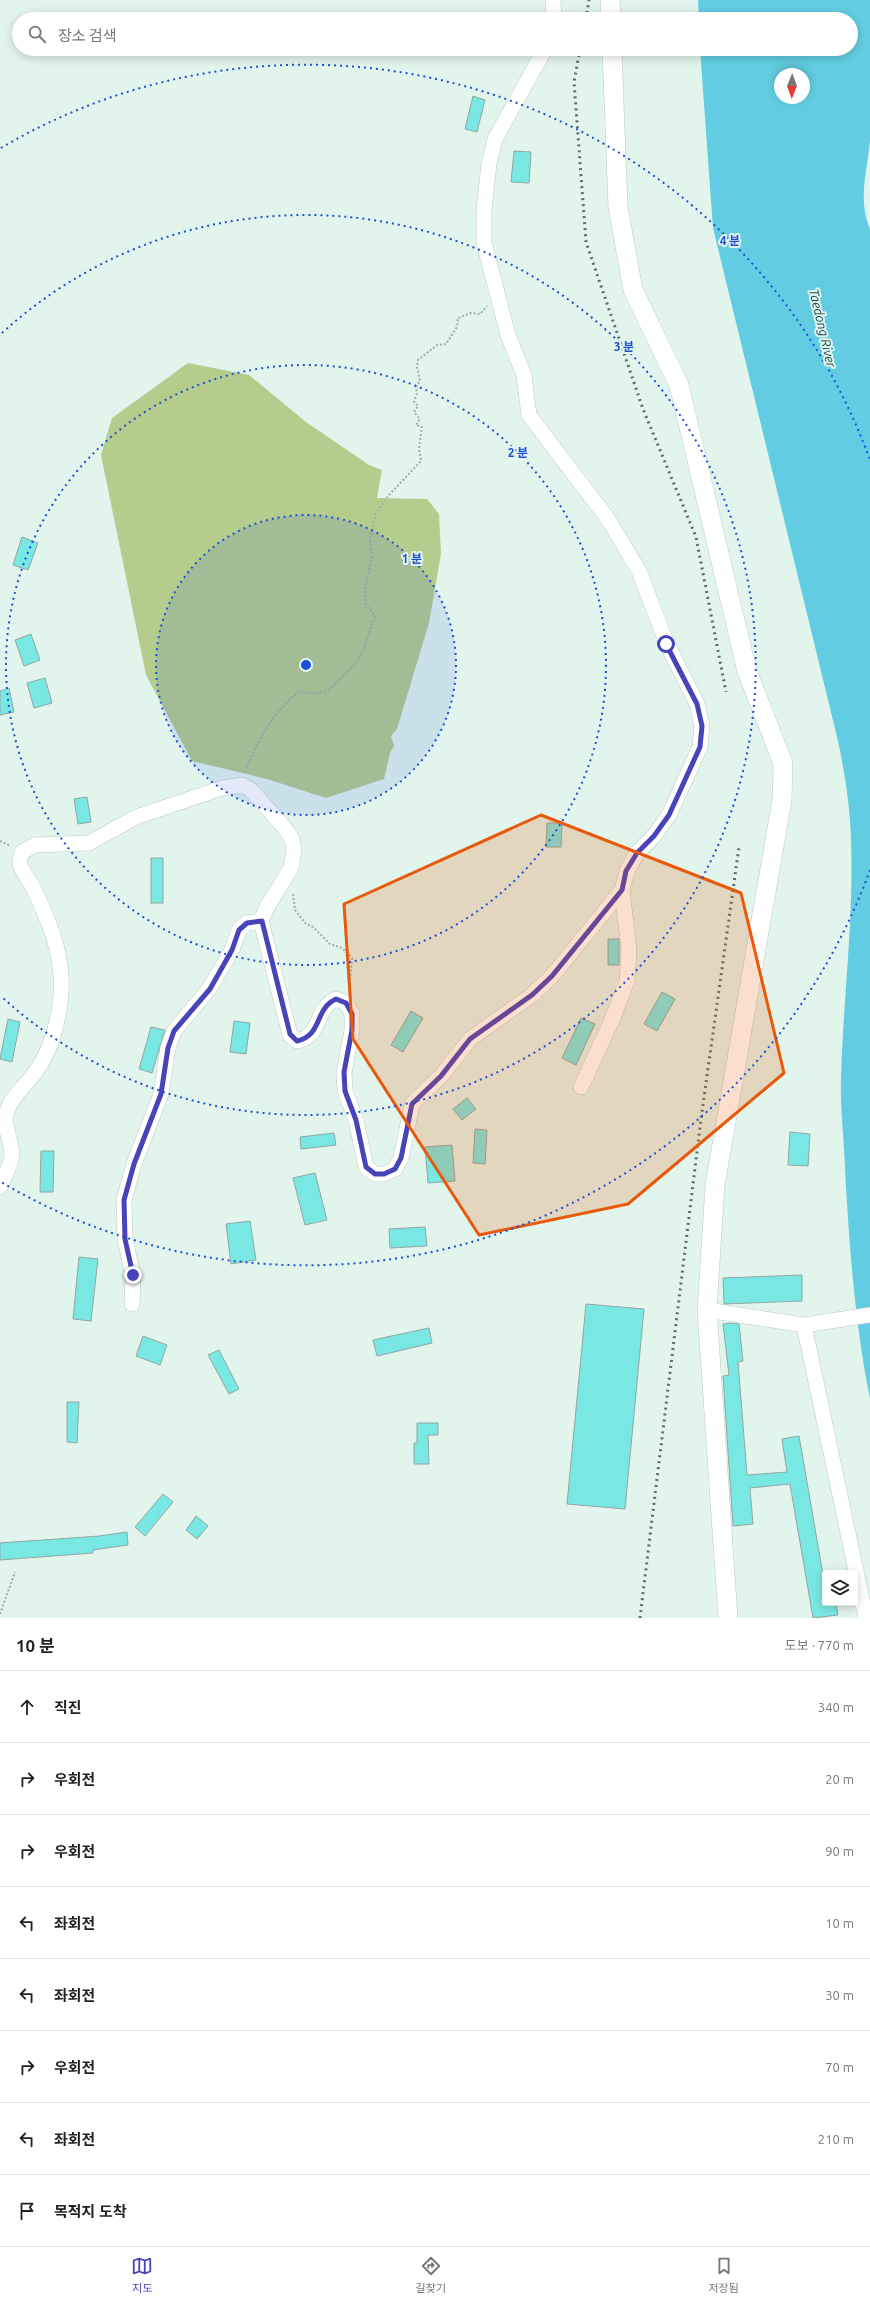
<!DOCTYPE html>
<html lang="ko">
<meta charset="utf-8">
<style>
body{margin:0;font-family:Ubuntu,"Noto Sans KR",sans-serif;background:#f6f6f6;color:#222}
.controls{position:absolute;right:12px;bottom:12px;display:grid;overflow:hidden;border-radius:4px;box-shadow:0 2px 10px #0003}
.controls button{width:36px;height:36px;display:grid;place-items:center;padding:0;border:0;border-bottom:1px solid #e0e0e0;background:#fff;color:#222;font:20px sans-serif}
.compass{position:absolute;left:774px;top:68px;width:36px;height:36px;border-radius:50%;background:#fff;box-shadow:0 2px 10px #0003;rotate:181deg}
.stop{position:absolute;width:12px;height:12px;margin:-9px;border:3px solid #4744ba;border-radius:50%;background:#fff}
.stop.end{background:#4744ba;border-color:#fff;box-shadow:0 1px 4px #0008}
.list{margin:0;padding:0;list-style:none}
h2{display:flex;justify-content:space-between;align-items:center;height:52px;margin:0;padding:0 16px;font-size:17px}
h2 small{font-size:13px;font-weight:400;color:#767676}
.list li{display:grid;grid-template-columns:26px 1fr auto;gap:12px;align-items:center;box-sizing:border-box;height:72px;padding:0 16px;border-top:1px solid #e0e0e0}
.list b{display:block;font-size:15px;white-space:nowrap}
.list em{font-size:13px;font-style:normal;color:#767676}
.icon{flex:none;width:22px;height:22px;fill:none;stroke:currentColor;stroke-width:2;stroke-linecap:round;stroke-linejoin:round}
.map{position:relative;flex:none;width:870px;height:1618px;overflow:hidden}
.search{position:absolute;background:#fff;box-shadow:0 2px 10px #0003;left:12px;right:12px;top:12px;height:44px;display:flex;align-items:center;gap:10px;box-sizing:border-box;padding:0 14px;border-radius:22px;color:#767676;font-size:15px}
.sheet{height:628px;background:#fff}
nav{display:flex;justify-content:space-around;align-items:center;box-sizing:border-box;height:56px;border-top:1px solid #e0e0e0;background:#fff;font-size:11px;color:#767676}
nav a{display:grid;justify-items:center;gap:2px}
nav .on{color:#4744ba}
.map>svg:first-child{display:block}
.green{fill:#b4cd8d}
.water{fill:#62cde2;fill-rule:evenodd}
.building{fill:#7ae8e2;stroke:#92a5a4}
.lines{fill:none;stroke-linecap:round;stroke-linejoin:round}
.minor-casing{stroke:#bacbc4;stroke-width:16}
.major-casing{stroke:#bacbc4;stroke-width:20}
.path{stroke:#9faea7;stroke-width:2;stroke-dasharray:2 2;stroke-linecap:butt}
.minor{stroke:#fff;stroke-width:15}
.major{stroke:#fff;stroke-width:19}
.rail{stroke:#606b66;stroke-width:3;stroke-dasharray:2 4;stroke-linecap:butt}
.route{stroke:#4744ba;stroke-width:5}
.marked{fill:#e8590c;fill-opacity:0.2;stroke:#e8590c;stroke-width:3;stroke-linejoin:round}
.ring{fill:none;stroke:#1d4ed8;stroke-width:2;stroke-dasharray:2 4}
.labels{text-anchor:middle;dominant-baseline:central;stroke-width:4;stroke-linejoin:round;paint-order:stroke}
.water-label{font-size:13px;font-style:italic;fill:#184851;stroke:#e2f5ed}
.centre{fill:#1d4ed8;stroke:#e2f5ed;stroke-width:2}
.ring-label{font-size:12px;text-anchor:middle;font-weight:bold;fill:#1d4ed8;stroke:#e2f5ed;stroke-width:4;stroke-linejoin:round;paint-order:stroke}
</style>
<div class="map">
<svg width="870" height="1618" viewBox="0 0 870 1618">
<rect width="100%" height="100%" fill="#e2f5ed"/>
<path class="green" d="M188 363 249 375 306 422 369 465 382 470 377 498 427 499 439 514 441 554 429 623 397 729 391 736 394 746 390 753 384 779 326 798 267 779 192 761 146 675 101 455 112 418Z"/>
<path class="water" d="M698 0H870C870 46 870 93 870 139 868 170 857 198 870 229V1399C855 1324 849 1245 845 1168 844 1139 840 1108 841 1079 843 999 854 919 851 840 850 806 845 774 838 741L713 228 700 49H851V19H699ZM780 74H804V98H780Z"/>
<g class="building">
<path d="M473 96 485 100 477 132 465 129Z"/>
<path d="M514 151 531 152 529 183 511 182Z"/>
<path d="M22 537 38 543 28 570 13 565Z"/>
<path d="M31 634 40 660 24 666 15 640Z"/>
<path d="M45 678 52 703 34 708 27 683Z"/>
<path d="M9 688 14 712 0 715V691Z"/>
<path d="M87 797 91 822 78 824 74 799Z"/>
<path d="M547 823H562L561 847H546Z"/>
<rect x="151" y="858" width="12" height="45"/>
<rect x="608" y="939" width="11" height="26"/>
<path d="M662 992 675 999 657 1031 644 1024Z"/>
<path d="M411 1011 423 1018 403 1052 391 1045Z"/>
<path d="M581 1018 595 1024 576 1065 562 1058Z"/>
<path d="M8 1019 20 1022 12 1062 0 1059Z"/>
<path d="M234 1021 250 1023 246 1054 230 1052Z"/>
<path d="M151 1027 165 1030 152 1073 139 1069Z"/>
<path d="M467 1098 476 1109 462 1120 453 1109Z"/>
<path d="M475 1129 487 1130 485 1164 473 1163Z"/>
<path d="M790 1132 810 1134 808 1166 788 1165Z"/>
<path d="M334 1133 336 1145 301 1149 300 1137Z"/>
<path d="M452 1145 455 1181 428 1183 425 1147Z"/>
<path d="M41 1151H54L53 1192H40Z"/>
<path d="M315 1173 327 1220 305 1225 293 1178Z"/>
<path d="M250 1221 256 1260 231 1264 226 1224Z"/>
<path d="M425 1227 427 1246 390 1248 389 1229Z"/>
<path d="M79 1257 98 1259 91 1321 73 1319Z"/>
<path d="M802 1275V1301L724 1304 723 1278Z"/>
<path d="M586 1304 644 1309 625 1509 567 1504Z"/>
<path d="M733 1323 739 1324 743 1361 738 1362 747 1475 787 1472 782 1439 799 1436 825 1586V1603H836L838 1615 813 1618 790 1484 750 1488 753 1524 733 1526 723 1376 729 1375 723 1324Z"/>
<path d="M429 1328 432 1343 377 1356 373 1340Z"/>
<path d="M143 1336 167 1345 160 1365 136 1356Z"/>
<path d="M219 1350 239 1389 229 1394 208 1355Z"/>
<path d="M67 1402H79L77 1443 67 1442Z"/>
<path d="M417 1423H438V1435H428L429 1464H414V1443H417Z"/>
<path d="M163 1494 173 1502 145 1536 135 1527Z"/>
<path d="M196 1516 208 1526 197 1539 186 1530Z"/>
<path d="M127 1532 128 1545 93 1550V1553L0 1560V1543L99 1536Z"/>
</g>
<g class="lines">
<g class="minor-casing">
<g id="minor">
<path d="M553 0 554 19"/>
<path d="M545 49 495 139 489 163 484 211V243L508 335 524 375 529 415 608 519 639 571 667 644 697 704 702 726 700 747 669 815 654 836 637 853 627 871 622 890 629 950 627 981 612 1020 581 1087"/>
<path d="M0 1187C4 1178 11 1165 12 1155 12 1141 2 1125 7 1111 12 1096 24 1087 34 1074 55 1047 65 999 60 965 56 936 44 911 32 885 28 879 22 871 20 864 19 861 21 856 22 852L35 845 89 843 136 817 222 788 242 785 251 790 283 826 292 839 294 849 291 868 267 907 261 921 290 1035 297 1041C323 1035 314 1009 336 999L346 1003 352 1014V1030L344 1073 345 1091 356 1120 366 1167 375 1174H384L395 1169 401 1158 412 1104 441 1076 470 1039 532 995 552 976 622 890"/>
<path d="M132 1304 133 1275 125 1239 124 1200 134 1164 161 1094 168 1048 174 1031 209 989 232 950 239 930 247 923 261 921"/>
<path d="M707 1310 804 1325 866 1618"/>
<path d="M804 1325 870 1315"/>
</g>
</g>
<g class="major-casing">
<g id="major">
<path d="M610 0 611 19"/>
<path d="M612 49 618 207 633 290 679 385 747 671 783 763 782 800 715 1185 707 1310 728 1618"/>
</g>
</g>
<g class="path">
<path d="M245 772C257 741 273 712 300 691L315 694 329 690 356 663 363 651 375 616 366 605 365 589 372 555 370 538 376 513 389 495 421 461 419 448 422 427 416 425 420 419 414 412 418 406 414 402 417 393 416 387 420 381 417 367 418 360 437 345 446 344 457 327 458 318 471 313 480 314 487 306"/>
<path d="M0 841 11 846"/>
<path d="M293 894 295 910 306 924 313 927 330 944 342 948 352 958 349 990"/>
<path d="M0 1614 15 1572"/>
</g>
<use href="#minor" class="minor"/>
<use href="#major" class="major"/>
<g class="rail">
<path d="M586 19 589 0"/>
<path d="M580 49 574 82 586 242 643 409 696 537 726 692"/>
<path d="M640 1618 701 1119 739 847"/>
</g>
</g>
<g class="lines">
<path class="route" d="M133 1275 125 1239 124 1200 134 1164 161 1094 168 1048 174 1031 210 989 232 950 239 930 247 923 262 921 290 1034 297 1041C323 1035 314 1009 336 999L346 1003 352 1014V1030L344 1072 345 1091 356 1120 366 1167 375 1174H384L395 1169 401 1158 412 1104 441 1076 470 1039 532 995 552 976 622 890 626 871 637 853 654 836 669 815 700 747 702 726 697 704 666 644"/>
</g>
<path class="marked" d="M541 815 741 893 784 1073 628 1204 479 1235 353 1039 344 904Z"/>
<circle cx="306" cy="665" r="150" fill="#1d4ed8" fill-opacity=".12"/>
<g class="ring">
<circle cx="306" cy="665" r="150"/>
<circle cx="306" cy="665" r="300"/>
<path d="M2 333A450 450 0 1 1 2 997"/>
<path d="M870 870A600 600 0 0 1 1 1182M1 148A600 600 0 0 1 870 460"/>
</g>
<g class="labels">
<g class="water-label">
<text transform="translate(823 328) rotate(77)">Taedong River</text>
</g>
</g>
<circle cx="306" cy="665" r="6" class="centre"/>
<g class="ring-label">
<text x="730" y="245">4 분</text>
<text x="624" y="351">3 분</text>
<text x="518" y="457">2 분</text>
<text x="412" y="563">1 분</text>
</g>
</svg>
<div class="controls">
<button><svg class="icon" aria-label="layers" viewBox="0 0 24 24"><path d="M12 4l9 5-9 5-9-5zM3 14l9 5 9-5"/></svg></button>
</div>
<svg class="compass" viewBox="-18 -18 36 36"><path d="M0-13l5 13h-10z" fill="#e53935"/><path d="M0 13l5-13h-10z" fill="#767676"/></svg>
<div class="stop" style="left:666px;top:644px"></div>
<div class="stop end" style="left:133px;top:1275px"></div>
<div class="search"><svg class="icon" aria-label="search" viewBox="0 0 24 24"><circle cx="10" cy="10" r="6"/><path d="M15 15l6 6"/></svg>장소 검색</div>
</div>
<section class="sheet">
<h2>10 분<small>도보 · 770 m</small></h2>
<ul class="list">
<li><svg class="icon" aria-label="ahead" viewBox="0 0 24 24"><path d="M12 20V5M6 11l6-6 6 6"/></svg><div><b>직진</b></div><em>340 m</em></li>
<li><svg class="icon" aria-label="right" viewBox="0 0 24 24"><path d="M7 20v-9h11M14 6l5 5-5 5"/></svg><div><b>우회전</b></div><em>20 m</em></li>
<li><svg class="icon" aria-label="right" viewBox="0 0 24 24"><path d="M7 20v-9h11M14 6l5 5-5 5"/></svg><div><b>우회전</b></div><em>90 m</em></li>
<li><svg class="icon" aria-label="left" viewBox="0 0 24 24"><path d="M17 20v-9H6M10 6l-5 5 5 5"/></svg><div><b>좌회전</b></div><em>10 m</em></li>
<li><svg class="icon" aria-label="left" viewBox="0 0 24 24"><path d="M17 20v-9H6M10 6l-5 5 5 5"/></svg><div><b>좌회전</b></div><em>30 m</em></li>
<li><svg class="icon" aria-label="right" viewBox="0 0 24 24"><path d="M7 20v-9h11M14 6l5 5-5 5"/></svg><div><b>우회전</b></div><em>70 m</em></li>
<li><svg class="icon" aria-label="left" viewBox="0 0 24 24"><path d="M17 20v-9H6M10 6l-5 5 5 5"/></svg><div><b>좌회전</b></div><em>210 m</em></li>
<li><svg class="icon" aria-label="arrive" viewBox="0 0 24 24"><path d="M6 21V4h12l-3 4 3 4H6"/></svg><div><b>목적지 도착</b></div></li>
</ul>
</section>
<nav>
<a class="on"><svg class="icon" aria-label="map" viewBox="0 0 24 24"><path d="M3 6l6-2 6 2 6-2v14l-6 2-6-2-6 2zM9 4v14M15 6v14"/></svg>지도</a>
<a><svg class="icon" aria-label="directions" viewBox="0 0 24 24"><path d="M12 3l9 9-9 9-9-9zM9 14v-3h6M13 9l2 2-2 2"/></svg>길찾기</a>
<a><svg class="icon" aria-label="saved" viewBox="0 0 24 24"><path d="M7 4h10v16l-5-4-5 4z"/></svg>저장됨</a>
</nav>
